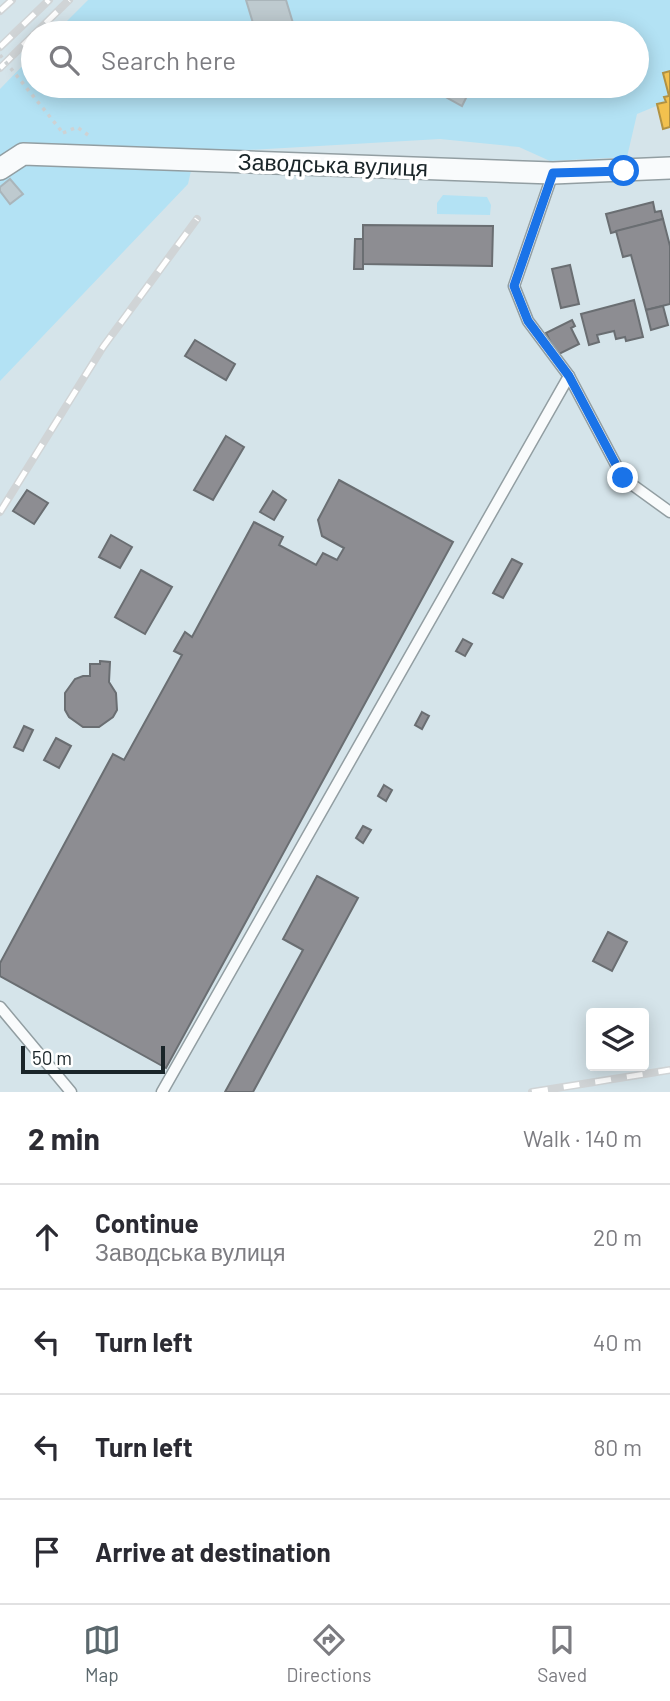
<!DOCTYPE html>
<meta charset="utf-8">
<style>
body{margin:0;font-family:Barlow,sans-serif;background:#f2f2f3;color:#2b2b33}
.controls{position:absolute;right:21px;bottom:21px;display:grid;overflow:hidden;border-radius:7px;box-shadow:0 4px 18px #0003}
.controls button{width:63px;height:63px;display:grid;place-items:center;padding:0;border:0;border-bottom:2px solid #e1e1e2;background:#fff;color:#2b2b33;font:35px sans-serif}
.scale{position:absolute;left:21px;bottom:18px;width:144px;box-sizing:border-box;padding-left:7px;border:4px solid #1a2529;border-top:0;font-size:19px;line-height:24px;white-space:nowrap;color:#1a2529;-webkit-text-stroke:5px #fff;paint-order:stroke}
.stop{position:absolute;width:21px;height:21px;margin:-16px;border:5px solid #1a73e8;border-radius:50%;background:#fff}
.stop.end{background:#1a73e8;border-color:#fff;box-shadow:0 2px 7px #0008}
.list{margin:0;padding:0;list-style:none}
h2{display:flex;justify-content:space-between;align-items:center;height:91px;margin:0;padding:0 28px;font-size:30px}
h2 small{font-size:23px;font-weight:400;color:#7c7c81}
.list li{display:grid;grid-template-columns:46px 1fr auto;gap:21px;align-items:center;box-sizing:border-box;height:105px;padding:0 28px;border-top:2px solid #e1e1e2}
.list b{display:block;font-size:26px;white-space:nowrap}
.list p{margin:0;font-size:23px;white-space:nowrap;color:#7c7c81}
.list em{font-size:23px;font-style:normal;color:#7c7c81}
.icon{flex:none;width:38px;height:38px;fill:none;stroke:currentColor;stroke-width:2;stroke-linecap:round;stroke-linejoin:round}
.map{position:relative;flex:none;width:670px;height:1092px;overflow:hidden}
.search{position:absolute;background:#fff;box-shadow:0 4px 18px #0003;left:21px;right:21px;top:21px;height:77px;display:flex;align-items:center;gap:18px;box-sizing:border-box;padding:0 24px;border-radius:38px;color:#7c7c81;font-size:26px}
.sheet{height:511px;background:#fff}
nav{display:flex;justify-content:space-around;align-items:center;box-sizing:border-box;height:98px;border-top:2px solid #e1e1e2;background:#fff;font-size:19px;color:#7c7c81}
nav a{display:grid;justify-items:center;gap:4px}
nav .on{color:#5b686d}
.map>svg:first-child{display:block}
.green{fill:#b3e2f4}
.homes{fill:#f2c14e;stroke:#b19243;stroke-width:2}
.industry{fill:#8d8d92;stroke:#6a6e72;stroke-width:2}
.building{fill:#becacf;stroke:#aab5ba;stroke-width:2}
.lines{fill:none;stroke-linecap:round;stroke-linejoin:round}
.service-casing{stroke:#929ea2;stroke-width:13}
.minor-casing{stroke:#929ea2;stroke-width:24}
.path{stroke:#ced2d4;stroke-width:3.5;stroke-dasharray:3.5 5;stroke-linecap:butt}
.service{stroke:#f9fbfc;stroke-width:10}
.minor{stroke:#f9fbfc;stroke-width:21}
.rail-casing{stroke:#d0d4d6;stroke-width:8}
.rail{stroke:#fff;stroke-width:5;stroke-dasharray:16;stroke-linecap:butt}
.path-bridge{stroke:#ced2d4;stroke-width:3.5;stroke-dasharray:3.5 5;stroke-linecap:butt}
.route{stroke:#1a73e8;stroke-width:9}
.labels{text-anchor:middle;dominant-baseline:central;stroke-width:7;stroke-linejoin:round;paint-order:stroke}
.street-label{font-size:23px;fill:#1a2529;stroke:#fff}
</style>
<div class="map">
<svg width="670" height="1092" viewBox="0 0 670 1092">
<rect width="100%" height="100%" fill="#d5e4ea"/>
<g class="green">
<path d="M88 0H670V71L663 73 669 96 664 97 666 102 637 114 627 157 550 161 519 147 440 139 195 153 188 184 0 381V89L33 55V86H637V33H55Z"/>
<path d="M443 195 487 197 491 205 490 215 437 214V203Z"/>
</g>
<path class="homes" d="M670 71V127L663 129 657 104 666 102 664 97 669 96 663 73Z"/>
<g class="industry">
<path d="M653 202 655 212 661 211 663 219 611 233 606 214Z"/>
<path d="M663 219 670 246V304L646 310 631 255 623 257 616 231Z"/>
<path d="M363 225 493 226 492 266 363 264Z"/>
<path d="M355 239H363V269H354Z"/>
<path d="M570 265 579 304 561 308 552 269Z"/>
<path d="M634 300 643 337 626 341 625 337 616 339 614 331 597 335 599 342 589 345 581 314Z"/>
<path d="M663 306 668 325 651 330 646 310Z"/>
<path d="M572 320 575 326 571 328 579 344 557 355 546 333Z"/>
<path d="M195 340 235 364 226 380 185 356Z"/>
<path d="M226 436 244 447 213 500 194 490Z"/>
<path d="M339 480 453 542 166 1068 0 976V963L113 754 124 760 182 655 174 651 185 632 192 637 254 522 283 537 279 545 316 565 323 553 337 560 344 548 322 536 318 520Z"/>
<path d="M27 490 48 503 34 524 13 511Z"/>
<path d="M273 491 286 500 274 520 260 512Z"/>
<path d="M111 535 132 547 120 568 99 557Z"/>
<path d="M512 559 522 564 503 598 493 593Z"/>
<path d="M141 570 172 587 145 634 115 617Z"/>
<path d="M463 639 472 644 465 656 456 651Z"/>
<path d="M100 661 110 662 109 682 116 693 117 710 113 717 99 727H83L69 717 65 710V693L75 679 83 676H90V664H100Z"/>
<path d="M422 712 429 716 422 729 415 725Z"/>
<path d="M24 726 33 730 23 751 14 747Z"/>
<path d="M56 738 71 746 59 768 44 760Z"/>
<path d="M384 785 392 790 386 801 378 796Z"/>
<path d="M363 826 371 830 363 843 356 838Z"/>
<path d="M317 876 358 898 253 1092H225L303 950 283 939Z"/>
<path d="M608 932 627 942 612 971 593 961Z"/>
</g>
<g class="building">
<path d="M246 0H286L296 33H256Z"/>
<path d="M270 86H298L273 93Z"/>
<path d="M449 86H472L462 106 444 96Z"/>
<path d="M10 179 23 194 10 204 0 191V187Z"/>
</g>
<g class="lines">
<g class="service-casing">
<g id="service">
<path d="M553 173 514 286 528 321 569 376"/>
<path d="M0 1007 71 1092"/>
<path d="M162 1092 569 376 623 478 670 512"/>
</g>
</g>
<g class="minor-casing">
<path id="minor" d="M0 169 23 154 553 173 670 168"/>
</g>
<path class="path" d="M63 133 77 127 88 135"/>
<use href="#service" class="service"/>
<use href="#minor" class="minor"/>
<g class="rail-casing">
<g id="rail">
<path d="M0 11 12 0"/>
<path d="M0 47 49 0"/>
<path d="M0 68 69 0"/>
<path d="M0 512 103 347 197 219"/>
<path d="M532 1092 670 1070"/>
</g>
</g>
<use href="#rail" class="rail"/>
<path class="path-bridge" d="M0 55 63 133"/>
</g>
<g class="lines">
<path class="route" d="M623 478 569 376 528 321 514 286 553 173 624 171"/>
</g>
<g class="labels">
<g class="street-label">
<text transform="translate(333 164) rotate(2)">Заводська вулиця</text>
</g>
</g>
</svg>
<div class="controls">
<button><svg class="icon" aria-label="layers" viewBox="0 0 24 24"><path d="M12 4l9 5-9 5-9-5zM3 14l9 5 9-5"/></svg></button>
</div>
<div class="scale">50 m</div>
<div class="stop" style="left:624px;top:171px"></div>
<div class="stop end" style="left:623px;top:478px"></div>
<div class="search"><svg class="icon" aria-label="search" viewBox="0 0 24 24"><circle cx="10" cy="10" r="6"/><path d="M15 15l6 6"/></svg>Search here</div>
</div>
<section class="sheet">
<h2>2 min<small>Walk · 140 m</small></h2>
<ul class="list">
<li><svg class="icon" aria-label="ahead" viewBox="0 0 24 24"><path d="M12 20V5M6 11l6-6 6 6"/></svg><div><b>Continue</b><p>Заводська вулиця</p></div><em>20 m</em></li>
<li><svg class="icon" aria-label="left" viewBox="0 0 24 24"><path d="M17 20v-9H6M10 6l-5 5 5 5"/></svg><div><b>Turn left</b></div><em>40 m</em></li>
<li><svg class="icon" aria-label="left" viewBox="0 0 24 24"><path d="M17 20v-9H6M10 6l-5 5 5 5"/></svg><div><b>Turn left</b></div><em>80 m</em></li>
<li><svg class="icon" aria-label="arrive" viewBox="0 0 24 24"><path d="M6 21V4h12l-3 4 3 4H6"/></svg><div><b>Arrive at destination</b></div></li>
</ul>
</section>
<nav>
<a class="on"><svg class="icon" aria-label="map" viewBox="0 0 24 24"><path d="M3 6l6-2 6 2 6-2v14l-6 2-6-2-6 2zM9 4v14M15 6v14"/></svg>Map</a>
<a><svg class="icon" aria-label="directions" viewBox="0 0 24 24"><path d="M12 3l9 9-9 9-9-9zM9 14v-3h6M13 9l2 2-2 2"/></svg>Directions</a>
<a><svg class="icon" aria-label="saved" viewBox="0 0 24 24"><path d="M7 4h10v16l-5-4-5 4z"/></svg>Saved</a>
</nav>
